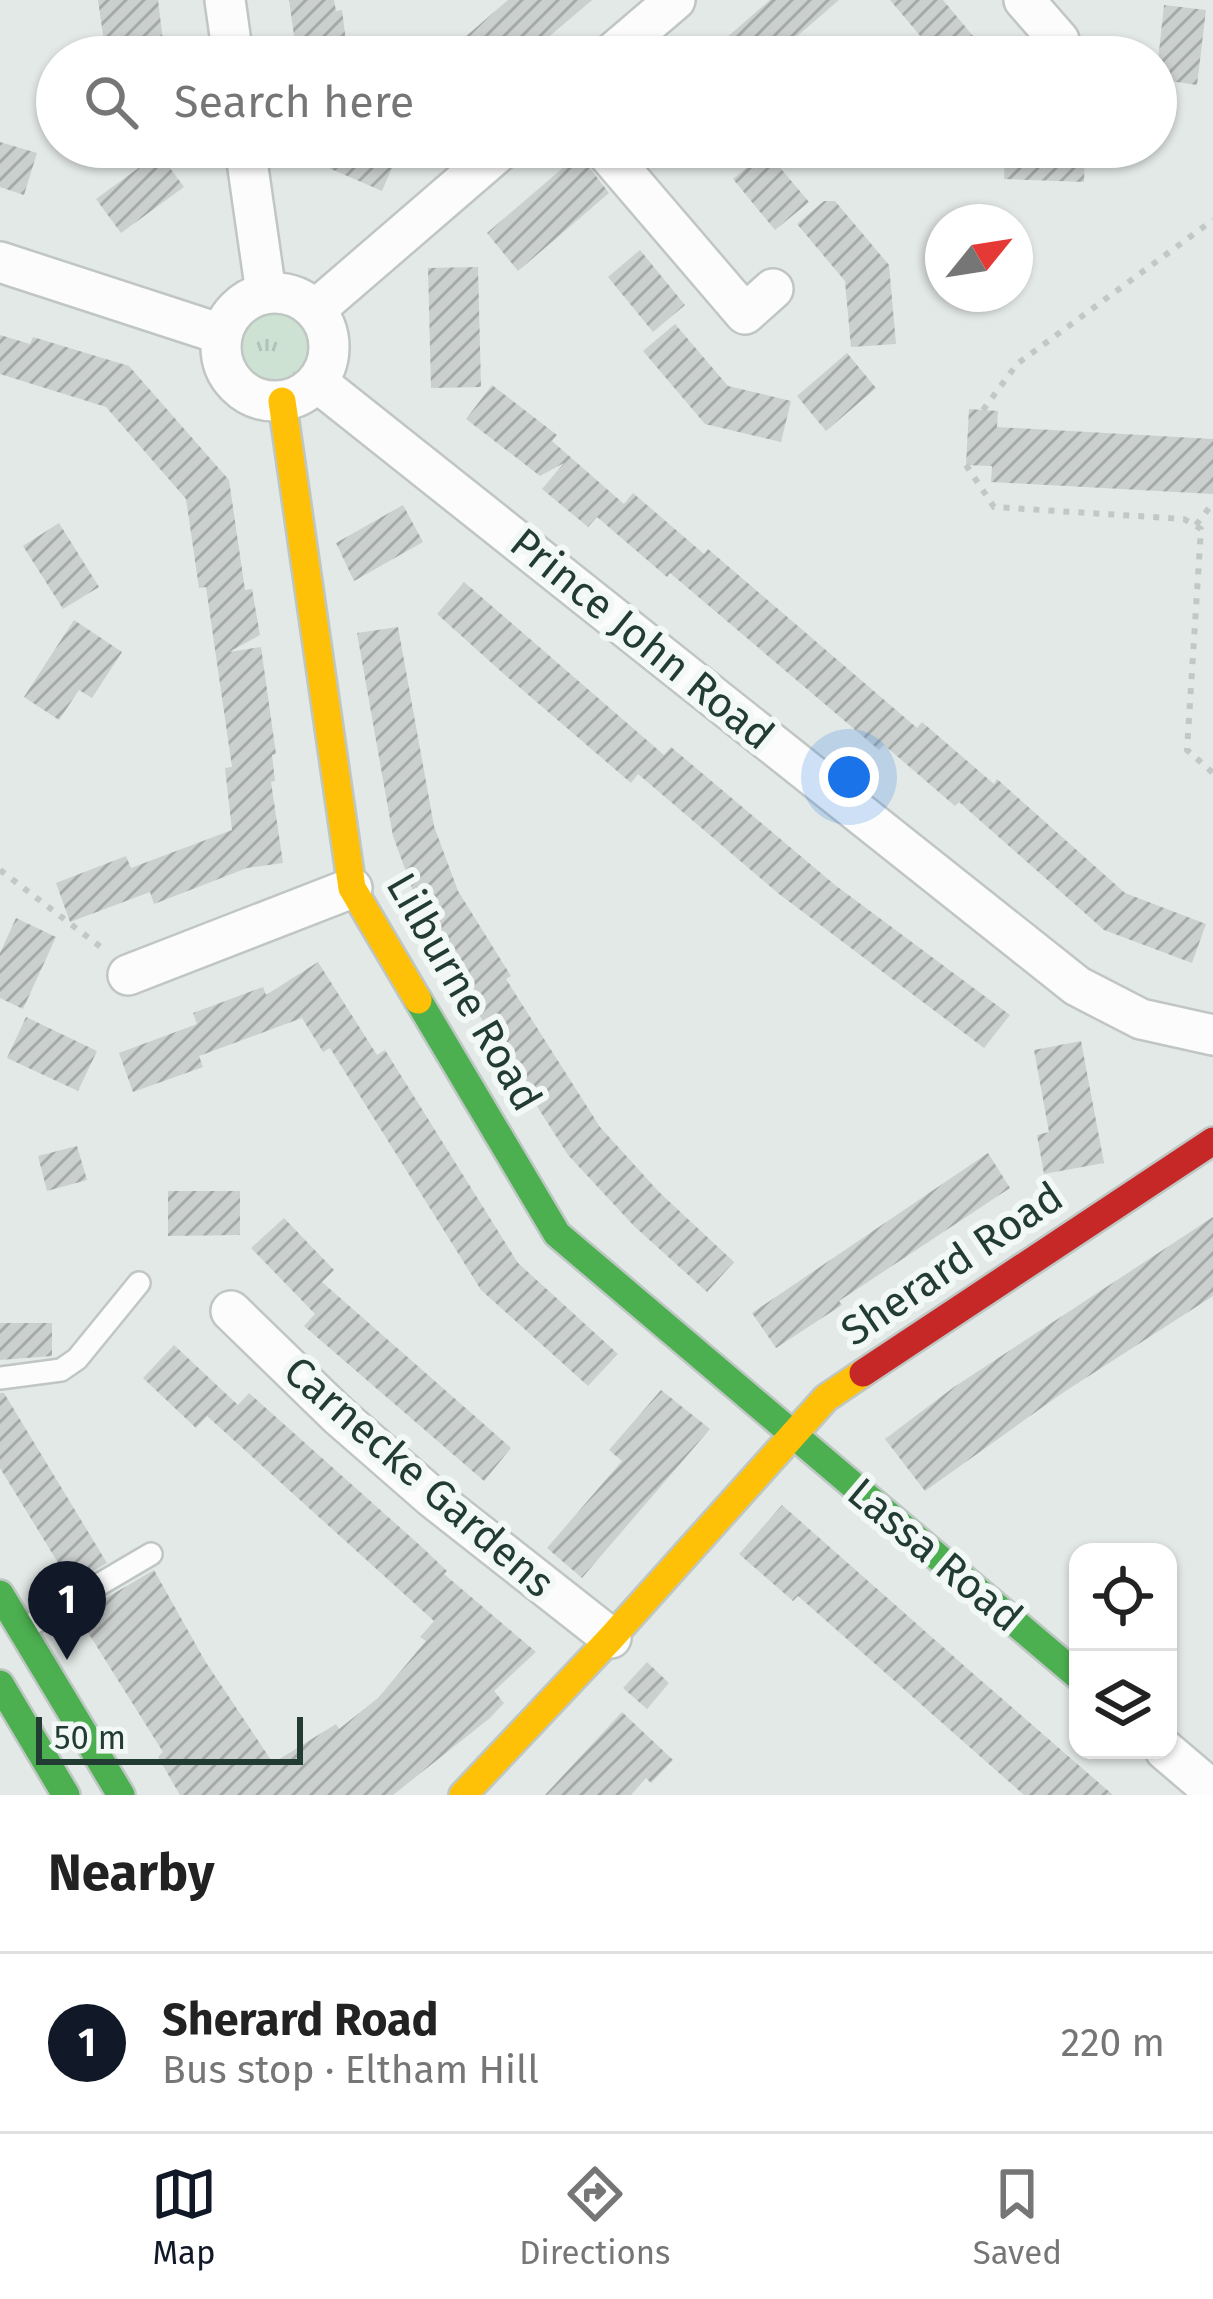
<!DOCTYPE html>
<meta charset="utf-8">
<style>
body{margin:0;font-family:"Fira Sans",sans-serif;background:#f2f2f2;color:#222}
.controls{position:absolute;right:36px;bottom:36px;display:grid;overflow:hidden;border-radius:24px;box-shadow:0 3px 9px #0004}
.controls button{width:108px;height:108px;display:grid;place-items:center;padding:0;border:0;border-bottom:3px solid #e0e0e0;background:#fff;color:#222;font:60px sans-serif}
.compass{position:absolute;left:925px;top:204px;width:108px;height:108px;border-radius:50%;background:#fff;box-shadow:0 3px 9px #0004;rotate:60deg}
.scale{position:absolute;left:36px;bottom:30px;width:267px;box-sizing:border-box;padding-left:12px;border:6px solid #223c34;border-top:0;font-size:33px;line-height:42px;white-space:nowrap;color:#223c34;-webkit-text-stroke:9px #f2f8f5;paint-order:stroke}
.you{position:absolute;left:849px;top:777px;width:42px;height:42px;margin:-30px;border:9px solid #fff;border-radius:50%;background:#1a73e8;box-shadow:0 0 0 18px #1a73e833}
.badge{display:grid;place-items:center;width:78px;height:78px;border-radius:50%;background:#111827;color:#fff;font-size:39px;font-weight:700}
.pin{position:absolute;translate:-50% -99px;filter:drop-shadow(0 3px 6px #0008)}
.pin::after{content:'';position:absolute;top:63px;width:42px;height:36px;background:inherit;clip-path:polygon(0 0,100% 0,50% 100%)}
.list{margin:0;padding:0;list-style:none}
h2{display:flex;justify-content:space-between;align-items:center;height:156px;margin:0;padding:0 48px;font-size:51px}
h2 small{font-size:39px;font-weight:400;color:#767676}
.list li{display:grid;grid-template-columns:78px 1fr auto;gap:36px;align-items:center;box-sizing:border-box;height:180px;padding:0 48px;border-top:3px solid #e0e0e0}
.list b{display:block;font-size:45px;white-space:nowrap}
.list p{margin:0;font-size:39px;white-space:nowrap;color:#767676}
.list em{font-size:39px;font-style:normal;color:#767676}
.icon{flex:none;width:66px;height:66px;fill:none;stroke:currentColor;stroke-width:2;stroke-linecap:round;stroke-linejoin:round}
.map{position:relative;flex:none;width:1213px;height:1795px;overflow:hidden}
.search{position:absolute;background:#fff;box-shadow:0 3px 9px #0004;left:36px;right:36px;top:36px;height:132px;display:flex;align-items:center;gap:30px;box-sizing:border-box;padding:0 42px;border-radius:66px;color:#767676;font-size:45px}
.sheet{height:336px;background:#fff}
nav{display:flex;justify-content:space-around;align-items:center;box-sizing:border-box;height:168px;border-top:3px solid #e0e0e0;background:#fff;font-size:33px;color:#767676}
nav a{display:grid;justify-items:center;gap:6px}
nav .on{color:#111827}
.map>svg:first-child{display:block}
.grass{fill:url(#grass-tufts)}
.building{fill:url(#building-hatch)}
.lines{fill:none;stroke-linecap:round;stroke-linejoin:round}
.lane-casing{stroke:#c0c6c3;stroke-width:26}
.street-casing{stroke:#c0c6c3;stroke-width:44}
.fast-casing{stroke:#bfc7c4;stroke-width:32}
.slow-casing{stroke:#bfc7c4;stroke-width:32}
.jam-casing{stroke:#bfc7c4;stroke-width:32}
.path{stroke:#c0c9c5;stroke-width:6;stroke-dasharray:6 9;stroke-linecap:butt}
.lane{stroke:#fbfcfb;stroke-width:21}
.street{stroke:#fbfcfb;stroke-width:39}
.fast{stroke:#4caf50;stroke-width:27}
.slow{stroke:#ffc107;stroke-width:27}
.jam{stroke:#c62828;stroke-width:27}
.labels{text-anchor:middle;dominant-baseline:central;stroke-width:12;stroke-linejoin:round;paint-order:stroke}
.street-label{font-size:42px;fill:#223c34;stroke:#f2f8f5}
</style>
<div class="map">
<svg width="1213" height="1795" viewBox="0 0 1213 1795">
<defs>
<pattern id="grass-tufts" width="24" height="20" patternUnits="userSpaceOnUse" patternTransform="scale(3)"><rect width="24" height="20" fill="#cde2d3"/><path d="M3 7l-1-3M5 7V3M7 7l1-3M15 17l-1-3M17 17v-4M19 17l1-3" fill="none" stroke="#b0c3b6"/></pattern>
<pattern id="building-hatch" width="6" height="6" patternUnits="userSpaceOnUse" patternTransform="scale(3)"><rect width="6" height="6" fill="#cbd0ce"/><path d="M-1 1l2-2M0 6l6-6M5 7l2-2" fill="none" stroke="#a4aaa8"/></pattern>
</defs>
<rect width="100%" height="100%" fill="#e3e9e6"/>
<circle class="grass" cx="273" cy="346" r="38"/>
<g class="building">
<path d="M98 0H158L165 57H123L120 40 104 42Z"/>
<path d="M289 0H334L336 11 342 10 348 57H297Z"/>
<path d="M508 0H592L544 41 558 57H442Z"/>
<path d="M770 0H839L773 57H704Z"/>
<path d="M890 0H943L973 36 949 57H938Z"/>
<path d="M1164 5 1206 10 1197 85 1156 79Z"/>
<path d="M0 142 37 153 24 195 0 187Z"/>
<path d="M280 147H401L382 191Z"/>
<path d="M1005 147H1085L1084 182 1004 179Z"/>
<path d="M766 151 809 202 775 230 733 179Z"/>
<path d="M159 153 184 187 121 233 96 199Z"/>
<path d="M579 154 609 193 518 271 487 233Z"/>
<path d="M824 201H835L889 265 896 344 851 347 845 281 797 224Z"/>
<path d="M640 250 685 305 653 332 608 277Z"/>
<path d="M478 267 481 387 431 388 428 268Z"/>
<path d="M675 324 728 386 791 401 781 442 705 424 643 351Z"/>
<path d="M0 335 30 344 33 337 129 366 229 480 245 590 252 589 260 635 229 652 261 647 276 754 272 755 275 781 271 782 283 863 247 868 154 904 150 892 70 922 56 883 126 856 131 868 232 830 225 768 232 767 206 587 199 588 186 499 106 407 0 374Z"/>
<path d="M847 353 876 388 826 431 797 396Z"/>
<path d="M492 385 557 435 552 441 624 504 633 493 704 554 708 549 917 728 922 722 994 784 997 779 1125 893 1206 924 1192 963 1104 930 959 802 955 806 884 745 879 750 670 573 667 577 597 517 588 527 542 489 564 463 540 476 466 419Z"/>
<path d="M969 409 998 411 997 427 1213 439V494L991 482 992 466 966 465Z"/>
<path d="M403 505 423 542 354 581 336 543Z"/>
<path d="M59 523 99 587 63 609 23 546Z"/>
<path d="M464 582 664 755 671 747 835 885 1010 1015 984 1048 779 894 638 774 631 783 505 675 437 614Z"/>
<path d="M74 620 122 652 92 698 79 690 59 720 24 697Z"/>
<path d="M398 627 434 826 458 891 511 976 506 979 600 1127 659 1192 734 1262 707 1292 634 1226 568 1155 476 1010 480 1008 420 910 393 836 357 633Z"/>
<path d="M16 918 56 937 23 1009 0 998V953Z"/>
<path d="M318 962 377 1055 385 1050 518 1263 618 1354 588 1386 481 1290 330 1048 323 1052 302 1018 199 1056 203 1067 133 1092 119 1053 197 1024 193 1013 263 987 266 995Z"/>
<path d="M26 1017 97 1051 78 1091 7 1058Z"/>
<path d="M1081 1041 1104 1163 1044 1174 1037 1135 1049 1132 1034 1050Z"/>
<path d="M77 1146 87 1180 47 1191 38 1156Z"/>
<path d="M988 1153 1010 1188 839 1301 842 1305 776 1348 752 1313Z"/>
<path d="M168 1191H240V1235L168 1236Z"/>
<path d="M1213 1217V1296L1061 1394 925 1491 885 1439 954 1387Z"/>
<path d="M284 1218 334 1270 322 1282 511 1448 484 1481 304 1326 315 1314 251 1248Z"/>
<path d="M0 1323H52V1356L0 1360Z"/>
<path d="M174 1345 238 1405 249 1393 423 1548 447 1571 444 1574 536 1652 494 1691 504 1703 490 1718 393 1795H180L158 1757 163 1752 77 1615 154 1570 205 1661 273 1763 336 1724 339 1729 378 1698 426 1641 420 1637 434 1621 207 1416 196 1428 143 1378Z"/>
<path d="M661 1390 710 1429 582 1578 547 1548 622 1461 609 1450Z"/>
<path d="M0 1393H4L107 1563 71 1584 0 1468Z"/>
<path d="M782 1505 969 1670 1113 1795H1024L798 1596 793 1601 739 1554Z"/>
<path d="M647 1662 669 1683 647 1709 623 1688Z"/>
<path d="M622 1712 673 1760 651 1783 646 1778 631 1795H545Z"/>
</g>
<g class="lines">
<g class="lane-casing">
<g id="lane">
<path d="M0 1378 61 1370 77 1359 139 1283"/>
<path d="M27 1627 151 1554"/>
</g>
</g>
<g class="street-casing">
<g id="street">
<path d="M225 0 233 57"/>
<path d="M1024 0 1059 40"/>
<path d="M608 57 675 0"/>
<path d="M245 147 266 293"/>
<path d="M602 147 745 314 773 289"/>
<path d="M0 262 221 334"/>
<circle cx="275" cy="347" r="54"/>
<path d="M315 310 504 147"/>
<path d="M317 382 1077 986 1141 1019 1213 1035"/>
<path d="M128 975 352 888"/>
<path d="M231 1311 339 1416 433 1498 611 1638"/>
<path d="M1165 1750 1213 1791"/>
</g>
</g>
<g class="fast-casing">
<g id="fast">
<path d="M418 1000 557 1234 1078 1676"/>
<path d="M0 1594 121 1795"/>
<path d="M0 1684 66 1795"/>
</g>
</g>
<g class="slow-casing">
<g id="slow">
<path d="M282 401 352 888 418 1000"/>
<path d="M463 1795 611 1638 826 1398 863 1373"/>
</g>
</g>
<g class="jam-casing">
<path id="jam" d="M863 1373 1213 1141"/>
</g>
<g class="path">
<path d="M983 410 1017 364 1213 220"/>
<path d="M966 465 994 507 1184 519 1201 529 1187 750 1213 773"/>
<path d="M1196 525 1213 503"/>
<path d="M0 870 106 951"/>
</g>
<use href="#lane" class="lane"/>
<use href="#street" class="street"/>
<use href="#fast" class="fast"/>
<use href="#slow" class="slow"/>
<use href="#jam" class="jam"/>
</g>
<g class="labels">
<g class="street-label">
<text transform="translate(642 639) rotate(39)">Prince John Road</text>
<text transform="translate(464 992) rotate(60)">Lilburne Road</text>
<text transform="translate(952 1264) rotate(-34)">Sherard Road</text>
<text transform="translate(419 1477) rotate(41)">Carnecke Gardens</text>
<text transform="translate(935 1555) rotate(40)">Lassa Road</text>
</g>
</g>
</svg>
<div class="controls">
<button><svg class="icon" aria-label="locate" viewBox="0 0 24 24"><circle cx="12" cy="12" r="6"/><path d="M12 2v4M12 18v4M2 12h4M18 12h4"/></svg></button>
<button><svg class="icon" aria-label="layers" viewBox="0 0 24 24"><path d="M12 4l9 5-9 5-9-5zM3 14l9 5 9-5"/></svg></button>
</div>
<svg class="compass" viewBox="-18 -18 36 36"><path d="M0-13l5 13h-10z" fill="#e53935"/><path d="M0 13l5-13h-10z" fill="#767676"/></svg>
<div class="scale">50 m</div>
<div class="you"></div>
<div class="pin badge" style="left:67px;top:1660px">1</div>
<div class="search"><svg class="icon" aria-label="search" viewBox="0 0 24 24"><circle cx="10" cy="10" r="6"/><path d="M15 15l6 6"/></svg>Search here</div>
</div>
<section class="sheet">
<h2>Nearby<small></small></h2>
<ul class="list">
<li><span class="badge">1</span><div><b>Sherard Road</b><p>Bus stop · Eltham Hill</p></div><em>220 m</em></li>
</ul>
</section>
<nav>
<a class="on"><svg class="icon" aria-label="map" viewBox="0 0 24 24"><path d="M3 6l6-2 6 2 6-2v14l-6 2-6-2-6 2zM9 4v14M15 6v14"/></svg>Map</a>
<a><svg class="icon" aria-label="directions" viewBox="0 0 24 24"><path d="M12 3l9 9-9 9-9-9zM9 14v-3h6M13 9l2 2-2 2"/></svg>Directions</a>
<a><svg class="icon" aria-label="saved" viewBox="0 0 24 24"><path d="M7 4h10v16l-5-4-5 4z"/></svg>Saved</a>
</nav>
